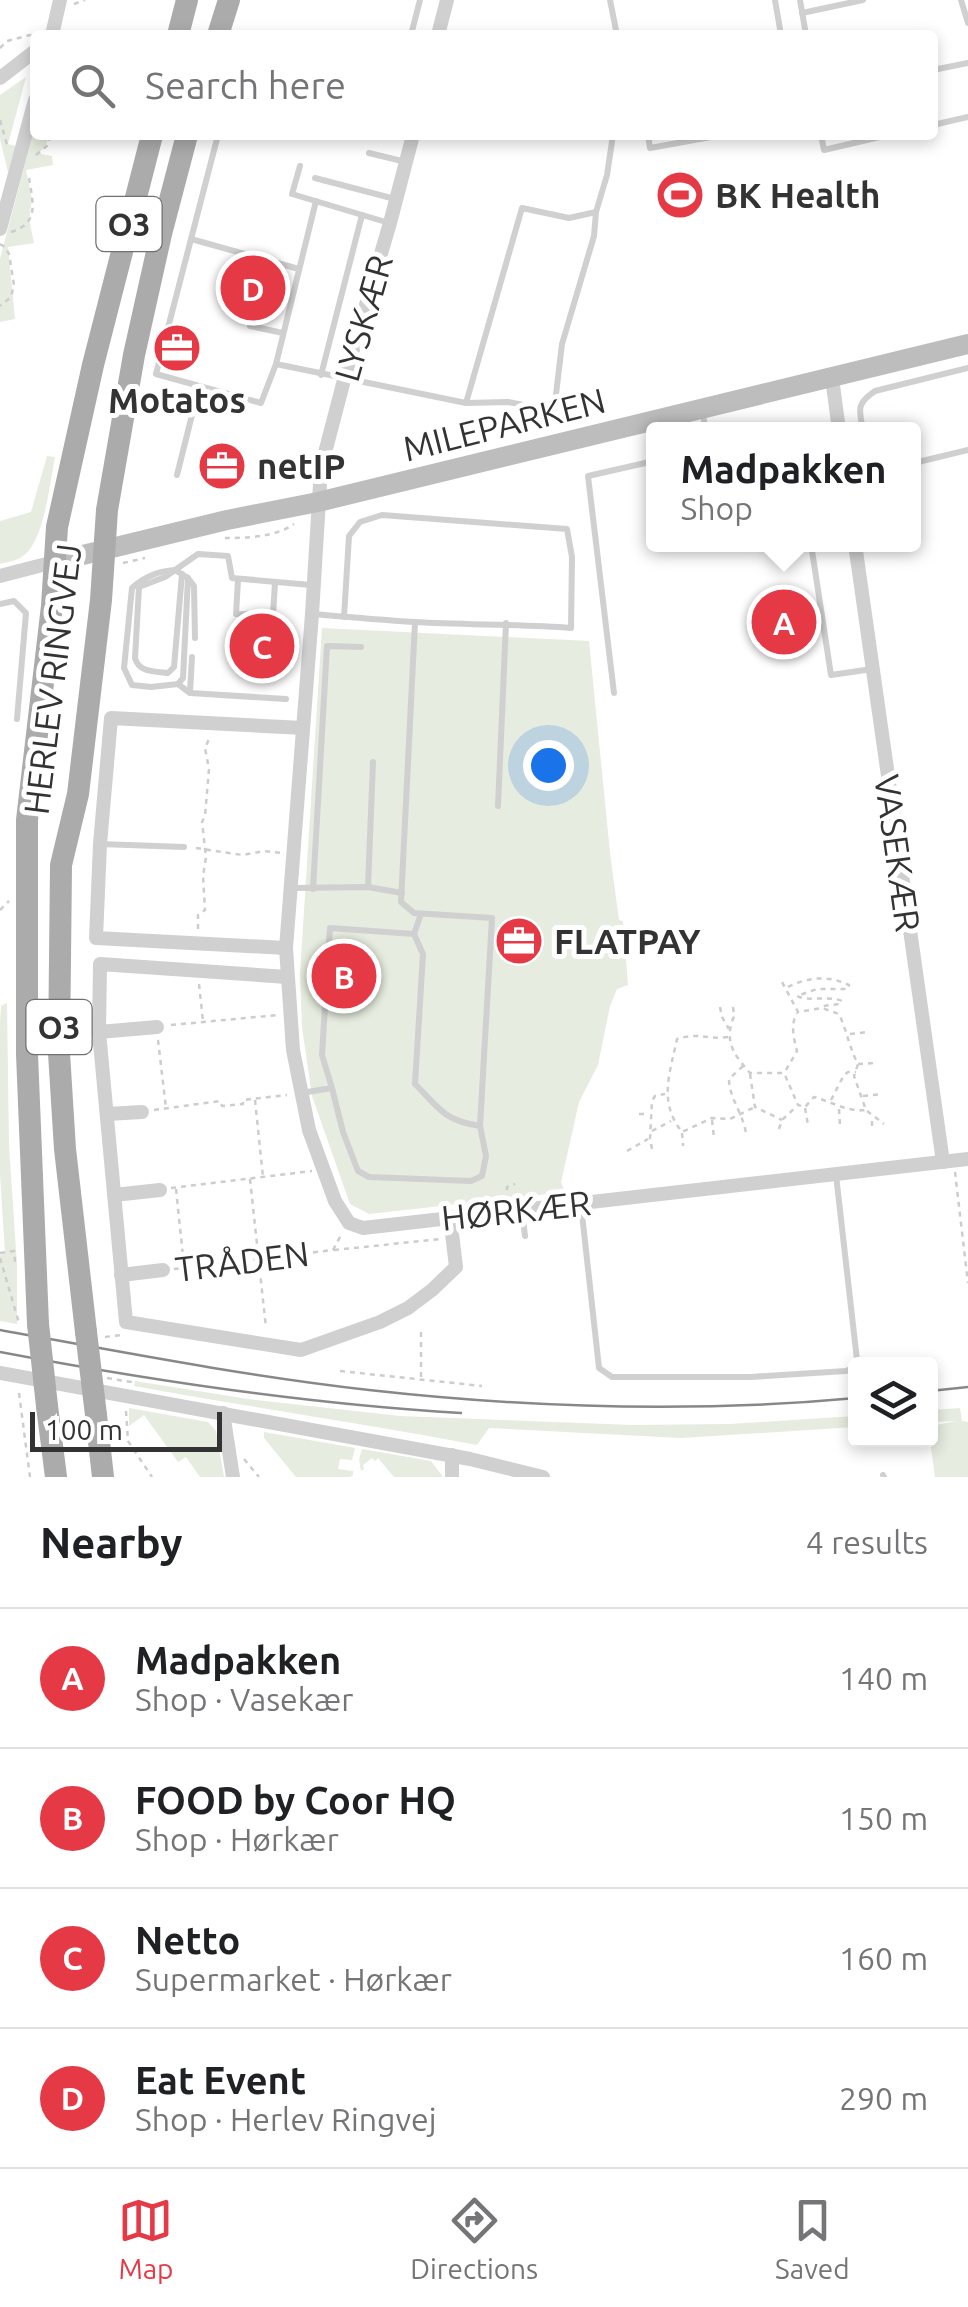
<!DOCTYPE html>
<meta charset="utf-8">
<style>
body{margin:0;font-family:Ubuntu,sans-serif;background:#f6f6f6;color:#202124}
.controls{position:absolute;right:30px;bottom:30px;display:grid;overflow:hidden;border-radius:10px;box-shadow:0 5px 15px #0003}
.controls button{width:90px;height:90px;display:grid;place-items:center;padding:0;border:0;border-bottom:2px solid #e0e0e0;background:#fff;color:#202124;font:50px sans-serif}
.scale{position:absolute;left:30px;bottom:25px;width:192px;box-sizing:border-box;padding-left:10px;border:5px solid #333;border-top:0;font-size:28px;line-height:35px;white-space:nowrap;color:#333;-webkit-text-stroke:8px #fff;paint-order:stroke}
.you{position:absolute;left:548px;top:765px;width:35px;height:35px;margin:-25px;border:8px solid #fff;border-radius:50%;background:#1a73e8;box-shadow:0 0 0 15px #1a73e833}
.badge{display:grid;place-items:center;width:65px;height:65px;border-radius:50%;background:#e63946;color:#fff;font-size:32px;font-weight:700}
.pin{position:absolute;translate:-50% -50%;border:5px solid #fff;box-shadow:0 2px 10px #0006}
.popup{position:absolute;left:646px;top:422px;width:275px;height:130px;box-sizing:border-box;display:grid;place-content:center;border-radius:10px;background:#fff;filter:drop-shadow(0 2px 8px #0005);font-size:32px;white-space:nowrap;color:#757577}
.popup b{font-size:38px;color:#202124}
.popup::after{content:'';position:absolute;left:50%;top:100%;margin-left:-20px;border:20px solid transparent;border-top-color:#fff}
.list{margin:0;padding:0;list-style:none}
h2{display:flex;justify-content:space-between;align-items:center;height:130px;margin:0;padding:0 40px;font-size:42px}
h2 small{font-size:32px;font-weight:400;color:#757577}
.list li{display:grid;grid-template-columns:65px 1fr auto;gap:30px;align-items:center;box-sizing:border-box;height:140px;padding:0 40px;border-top:2px solid #e0e0e0}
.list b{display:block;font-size:38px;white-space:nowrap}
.list p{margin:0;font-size:32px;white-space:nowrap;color:#757577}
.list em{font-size:32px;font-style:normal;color:#757577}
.icon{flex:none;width:55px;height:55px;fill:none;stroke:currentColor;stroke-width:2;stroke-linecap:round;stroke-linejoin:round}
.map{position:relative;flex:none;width:968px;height:1477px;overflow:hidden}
.search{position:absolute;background:#fff;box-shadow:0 5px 15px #0003;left:30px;right:30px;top:30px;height:110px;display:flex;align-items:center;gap:25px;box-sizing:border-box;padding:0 35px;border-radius:10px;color:#757577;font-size:38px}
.sheet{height:690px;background:#fff}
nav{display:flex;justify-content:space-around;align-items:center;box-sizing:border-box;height:140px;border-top:2px solid #e0e0e0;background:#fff;font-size:28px;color:#757577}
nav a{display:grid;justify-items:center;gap:5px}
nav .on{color:#e63946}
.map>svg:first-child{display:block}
.green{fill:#e6ecdf}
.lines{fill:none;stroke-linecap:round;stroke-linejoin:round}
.path{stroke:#cdcdcd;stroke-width:2.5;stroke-dasharray:5 5;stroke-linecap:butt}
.lane{stroke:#d0d0d0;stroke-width:6}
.street{stroke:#d0d0d0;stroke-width:14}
.secondary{stroke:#bdbdbd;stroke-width:20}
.primary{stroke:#ababab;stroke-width:22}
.tram{stroke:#888;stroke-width:2.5}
.primary-bridge{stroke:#ababab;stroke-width:22}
.labels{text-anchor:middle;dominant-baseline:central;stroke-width:10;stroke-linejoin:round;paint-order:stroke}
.shield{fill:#fff;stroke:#707070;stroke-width:2.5}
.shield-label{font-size:32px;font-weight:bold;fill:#333}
.poi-label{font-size:35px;font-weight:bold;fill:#333;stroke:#fff;text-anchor:start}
.street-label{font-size:35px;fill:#333;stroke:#fff}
</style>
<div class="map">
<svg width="968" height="1477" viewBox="0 0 968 1477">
<rect width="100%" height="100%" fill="#fff"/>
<g class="green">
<path d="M26 77 8 144 16 146 8 172 0 139V95Z"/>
<path d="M35 126V135H49L46 145 40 152 41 154 52 156 53 165 26 170 32 199 29 219 34 243 8 247 15 319 0 322V259Z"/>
<path d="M47 456 55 457C50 482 44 542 23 556 17 561 7 562 0 564V521L31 512Z"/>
<path d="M322 628 589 641 610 853 619 920 623 921 628 985 617 989 610 1006 598 1065 579 1102 561 1182 565 1192 369 1214 350 1204 312 1096 302 1027 300 974Z"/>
<path d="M7 1003 9 1146 17 1265V1324L0 1321V1255L5 1253 0 1174V1023L1 1006Z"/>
<path d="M135 1381 248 1399 400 1416 632 1425 730 1424 855 1416V1427L681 1438 489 1428 477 1445C363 1423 248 1407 134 1386Z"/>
<path d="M129 1408 208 1422 216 1431 224 1477H200L186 1457 178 1462 144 1415 129 1426Z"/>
<path d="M960 1408 962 1421 968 1422V1477H935L930 1440 900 1443 899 1440H930L931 1426 956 1421 931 1422V1410Z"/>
<path d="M264 1432 355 1448 352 1460 340 1459 338 1469 353 1471V1475L350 1477H296L264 1438Z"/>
<path d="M362 1449 431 1461 443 1477H394L378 1458 375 1461 372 1458 363 1465 364 1469 361 1471 359 1460Z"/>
</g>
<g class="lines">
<g class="path">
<path d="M74 4 85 0"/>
<path d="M0 48 7 41 30 35 34 38"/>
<path d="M0 120 8 148"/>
<path d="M36 155 48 145 50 135"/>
<path d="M11 232C41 223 32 201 29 177"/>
<path d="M0 244 5 247 9 254 14 285 11 297 0 306"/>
<path d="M225 538C247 538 276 537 294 524"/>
<path d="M123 563 145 558"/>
<path d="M196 848 243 855 264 851 282 853"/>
<path d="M0 910 9 901"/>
<path d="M198 929V915L205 910 203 876 206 857 202 822 205 816 209 769 205 748 209 739"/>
<path d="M199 984 203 1021"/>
<path d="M788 987C808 977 828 975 849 985L848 989H817L797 996C808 1002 828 995 842 1001L839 1004 823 1006"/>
<path d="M720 1007 722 1017 729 1029"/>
<path d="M733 1007C735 1023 735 1010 731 1025 726 1046 737 1058 750 1073H784L798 1105 805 1107 814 1097C832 1102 847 1112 866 1110L854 1076 858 1064C849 1047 847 1031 839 1014L822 1008 798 1012 782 982"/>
<path d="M171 1025 278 1015"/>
<path d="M850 1034 868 1032"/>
<path d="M728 1037C706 1040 700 1032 677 1039 670 1073 658 1102 682 1132L712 1118 730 1119 755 1107"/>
<path d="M158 1040 166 1108"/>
<path d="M858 1064 875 1063"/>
<path d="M743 1066 729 1079C729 1098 744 1115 746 1134"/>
<path d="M786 1070 797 1051C794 1039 790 1025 797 1013"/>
<path d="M750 1074 755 1107 782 1120"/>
<path d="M863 1096 882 1094"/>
<path d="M255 1100 263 1177"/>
<path d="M831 1100 844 1075 848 1072H856"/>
<path d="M805 1108 808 1125"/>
<path d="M839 1109 840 1126"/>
<path d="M154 1110 220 1101 222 1106 243 1104V1100L287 1095"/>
<path d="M867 1111 884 1124"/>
<path d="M639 1114H649"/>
<path d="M712 1120 714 1138"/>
<path d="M872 1126V1117"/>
<path d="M779 1129 782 1120 797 1106"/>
<path d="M652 1131 671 1121"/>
<path d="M682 1133 683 1146"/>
<path d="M652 1149 650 1139 652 1101 655 1096 665 1094"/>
<path d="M627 1151 648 1139"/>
<path d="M955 1172 968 1283"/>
<path d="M250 1179 266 1328"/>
<path d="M171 1188 312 1171"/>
<path d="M176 1189 184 1266"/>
<path d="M506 1200 507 1187 515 1184"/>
<path d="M334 1250 441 1239"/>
<path d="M0 1253 14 1251 15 1261H18"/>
<path d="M0 1258 19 1323"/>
<path d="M174 1269 333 1250 341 1235"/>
<path d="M105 1337 121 1335"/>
<path d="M340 1371 482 1386"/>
<path d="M421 1377V1329"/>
<path d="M107 1378 131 1382V1385"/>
<path d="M19 1393 30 1477"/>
<path d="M126 1411 128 1441 152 1477"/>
<path d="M244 1459 259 1477"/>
</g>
<g class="lane">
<path d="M610 0 617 35"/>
<path d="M775 0 781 35"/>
<path d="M800 0 806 35"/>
<path d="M961 0 968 23"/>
<path d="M802 13 863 0"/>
<path d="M411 35 420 0"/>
<path d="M933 70 968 63"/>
<path d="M933 125 968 117"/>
<path d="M218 135 156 374 261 403 276 364 316 201"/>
<path d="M648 135 650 148 722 135"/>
<path d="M821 135 824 150 888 135"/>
<path d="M369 153 406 162"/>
<path d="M300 166 292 194 389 223"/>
<path d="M315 178 395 199"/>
<path d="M191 239 299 269"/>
<path d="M250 326 283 333"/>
<path d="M276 364 466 403 522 208 569 218 596 212"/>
<path d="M321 375 362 215"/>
<path d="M466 403 508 402 554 411 562 344 594 236 596 212 607 175 613 135"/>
<path d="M702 411 706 430"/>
<path d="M863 430C859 409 856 404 875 391L968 368"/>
<path d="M914 463 968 450"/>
<path d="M177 475 199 387"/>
<path d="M811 544 831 675 872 669"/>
<path d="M175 570 188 578 183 678 178 684 151 687 132 685 124 668 132 588C144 577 158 571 175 570Z"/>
<path d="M182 574 174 667 168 673C155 671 139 673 135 658L139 587 165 577 198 554 228 556 232 578 311 585"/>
<path d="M188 578 194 586 195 638"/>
<path d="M238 580 236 614 273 615 275 583"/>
<path d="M0 604 14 601 26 613 17 719"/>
<path d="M314 614C347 617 381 620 415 622 467 625 519 624 571 628L572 557 567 529 382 515 360 522 349 536 344 617"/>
<path d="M415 622 401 902 414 913 492 918 480 1126"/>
<path d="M178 684 190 693 286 699"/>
<path d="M190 692 192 657"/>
<path d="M614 693 588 476 654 461"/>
<path d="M498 806 506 623"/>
<path d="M100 844 184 847"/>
<path d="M368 887 373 762"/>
<path d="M294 888 368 887 402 893"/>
<path d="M313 889 327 646 361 647"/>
<path d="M414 934 421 914"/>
<path d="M301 1093 332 1088 343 1132 358 1171 369 1177 471 1181 482 1176 486 1156 480 1126C443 1120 440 1109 415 1084L423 954 414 934 330 928 322 1055 332 1088"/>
<path d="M581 1205 599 1368 612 1377H750L846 1371 853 1368 857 1360 836 1175"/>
<path d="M522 1211 525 1236"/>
<path d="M883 1475 884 1477"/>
</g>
<g class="street">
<path d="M52 35 60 0"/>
<path d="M438 35 447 0"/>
<path d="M0 78 35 51"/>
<path d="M413 135 390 223 344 380 321 468 312 614 286 948 293 1050 309 1130 335 1201 349 1223 363 1228 968 1159"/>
<path d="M0 229 35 100"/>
<path d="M832 378 839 430"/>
<path d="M855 544 943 1162"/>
<path d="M0 576 54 562"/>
<path d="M286 948 96 938 100 844 111 718 303 728"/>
<path d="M287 977 100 964 99 1032 126 1322 301 1350 380 1322 408 1308 432 1290 456 1267 450 1217"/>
<path d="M99 1032 157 1027"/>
<path d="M107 1114 142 1112"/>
<path d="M114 1195 160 1190"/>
<path d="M121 1275 163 1270"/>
<path d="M0 1373 470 1459"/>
<path d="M223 1413 233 1477"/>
<path d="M452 1455V1477"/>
<path d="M474 1460 543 1477"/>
</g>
<path class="secondary" d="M54 562 227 520 318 502 968 344"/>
<g class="primary">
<path d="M178 35 187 0"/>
<path d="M218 35 229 0"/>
<path d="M38 1324 27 1054V820L52 606 57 527 93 365 152 135"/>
<path d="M86 1332 65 1149 59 1053 61 865 78 794 101 600 107 510 134 355 161 234 187 135"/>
<path d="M47 1406 56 1477"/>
<path d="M96 1415 103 1477"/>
</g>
<g class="tram">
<path d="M0 1330C122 1352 245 1376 369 1390 530 1408 694 1413 856 1398"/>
<path d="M0 1352C153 1381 305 1404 461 1413"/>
<path d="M930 1391 968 1387"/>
</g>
<g class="primary-bridge">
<path d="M38 1324 47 1406"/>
<path d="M86 1332 96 1415"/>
</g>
</g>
<defs>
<g id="stadium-disc" transform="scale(2.5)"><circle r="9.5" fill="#e63946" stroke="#fff"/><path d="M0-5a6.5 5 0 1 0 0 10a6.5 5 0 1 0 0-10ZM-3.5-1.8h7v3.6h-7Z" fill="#fff"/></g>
<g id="office-disc" transform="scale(2.5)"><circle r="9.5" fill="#e63946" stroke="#fff"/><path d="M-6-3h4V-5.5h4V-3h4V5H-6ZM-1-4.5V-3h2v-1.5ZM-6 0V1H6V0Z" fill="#fff"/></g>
</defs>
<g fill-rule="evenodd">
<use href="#stadium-disc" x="680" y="195"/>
<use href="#office-disc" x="177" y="348"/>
<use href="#office-disc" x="222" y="466"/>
<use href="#office-disc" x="519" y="941"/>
</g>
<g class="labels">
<g class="shield">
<rect x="96.5" y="197" width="65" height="54" rx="8"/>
<rect x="26.5" y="1000" width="65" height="54" rx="8"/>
</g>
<g class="shield-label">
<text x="129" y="224">O3</text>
<text x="59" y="1027">O3</text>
</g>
<g class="poi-label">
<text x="715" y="195">BK Health</text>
<text x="177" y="400" text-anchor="middle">Motatos</text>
<text x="257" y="466">netIP</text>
<text x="554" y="941">FLATPAY</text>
</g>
<g class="street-label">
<text transform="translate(363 318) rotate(-74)">LYSKÆR</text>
<text transform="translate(504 424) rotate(-14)">MILEPARKEN</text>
<text transform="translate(52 679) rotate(-83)">HERLEV RINGVEJ</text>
<text transform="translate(898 853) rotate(82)">VASEKÆR</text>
<text transform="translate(516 1210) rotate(-6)">HØRKÆR</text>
<text transform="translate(242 1261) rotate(-7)">TRÅDEN</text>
</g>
</g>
</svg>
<div class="controls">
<button><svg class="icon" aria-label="layers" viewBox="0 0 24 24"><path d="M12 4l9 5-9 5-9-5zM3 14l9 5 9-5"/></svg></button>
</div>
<div class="scale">100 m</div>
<div class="you"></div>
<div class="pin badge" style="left:784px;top:622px">A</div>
<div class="popup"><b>Madpakken</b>Shop</div>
<div class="pin badge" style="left:344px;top:976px">B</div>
<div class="pin badge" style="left:262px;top:646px">C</div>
<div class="pin badge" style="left:253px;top:288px">D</div>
<div class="search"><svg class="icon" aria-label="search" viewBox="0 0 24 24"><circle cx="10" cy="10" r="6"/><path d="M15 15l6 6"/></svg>Search here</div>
</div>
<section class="sheet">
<h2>Nearby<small>4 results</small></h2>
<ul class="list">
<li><span class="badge">A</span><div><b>Madpakken</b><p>Shop · Vasekær</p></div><em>140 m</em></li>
<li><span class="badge">B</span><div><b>FOOD by Coor HQ</b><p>Shop · Hørkær</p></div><em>150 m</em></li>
<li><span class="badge">C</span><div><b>Netto</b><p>Supermarket · Hørkær</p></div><em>160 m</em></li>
<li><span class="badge">D</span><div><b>Eat Event</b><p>Shop · Herlev Ringvej</p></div><em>290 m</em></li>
</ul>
</section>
<nav>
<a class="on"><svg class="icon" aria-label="map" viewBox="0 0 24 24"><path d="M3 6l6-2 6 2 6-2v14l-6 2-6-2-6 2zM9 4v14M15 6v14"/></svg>Map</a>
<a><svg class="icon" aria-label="directions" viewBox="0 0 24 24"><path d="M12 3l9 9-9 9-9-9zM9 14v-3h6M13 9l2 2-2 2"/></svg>Directions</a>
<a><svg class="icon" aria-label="saved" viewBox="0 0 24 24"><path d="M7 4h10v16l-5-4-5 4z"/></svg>Saved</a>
</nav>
